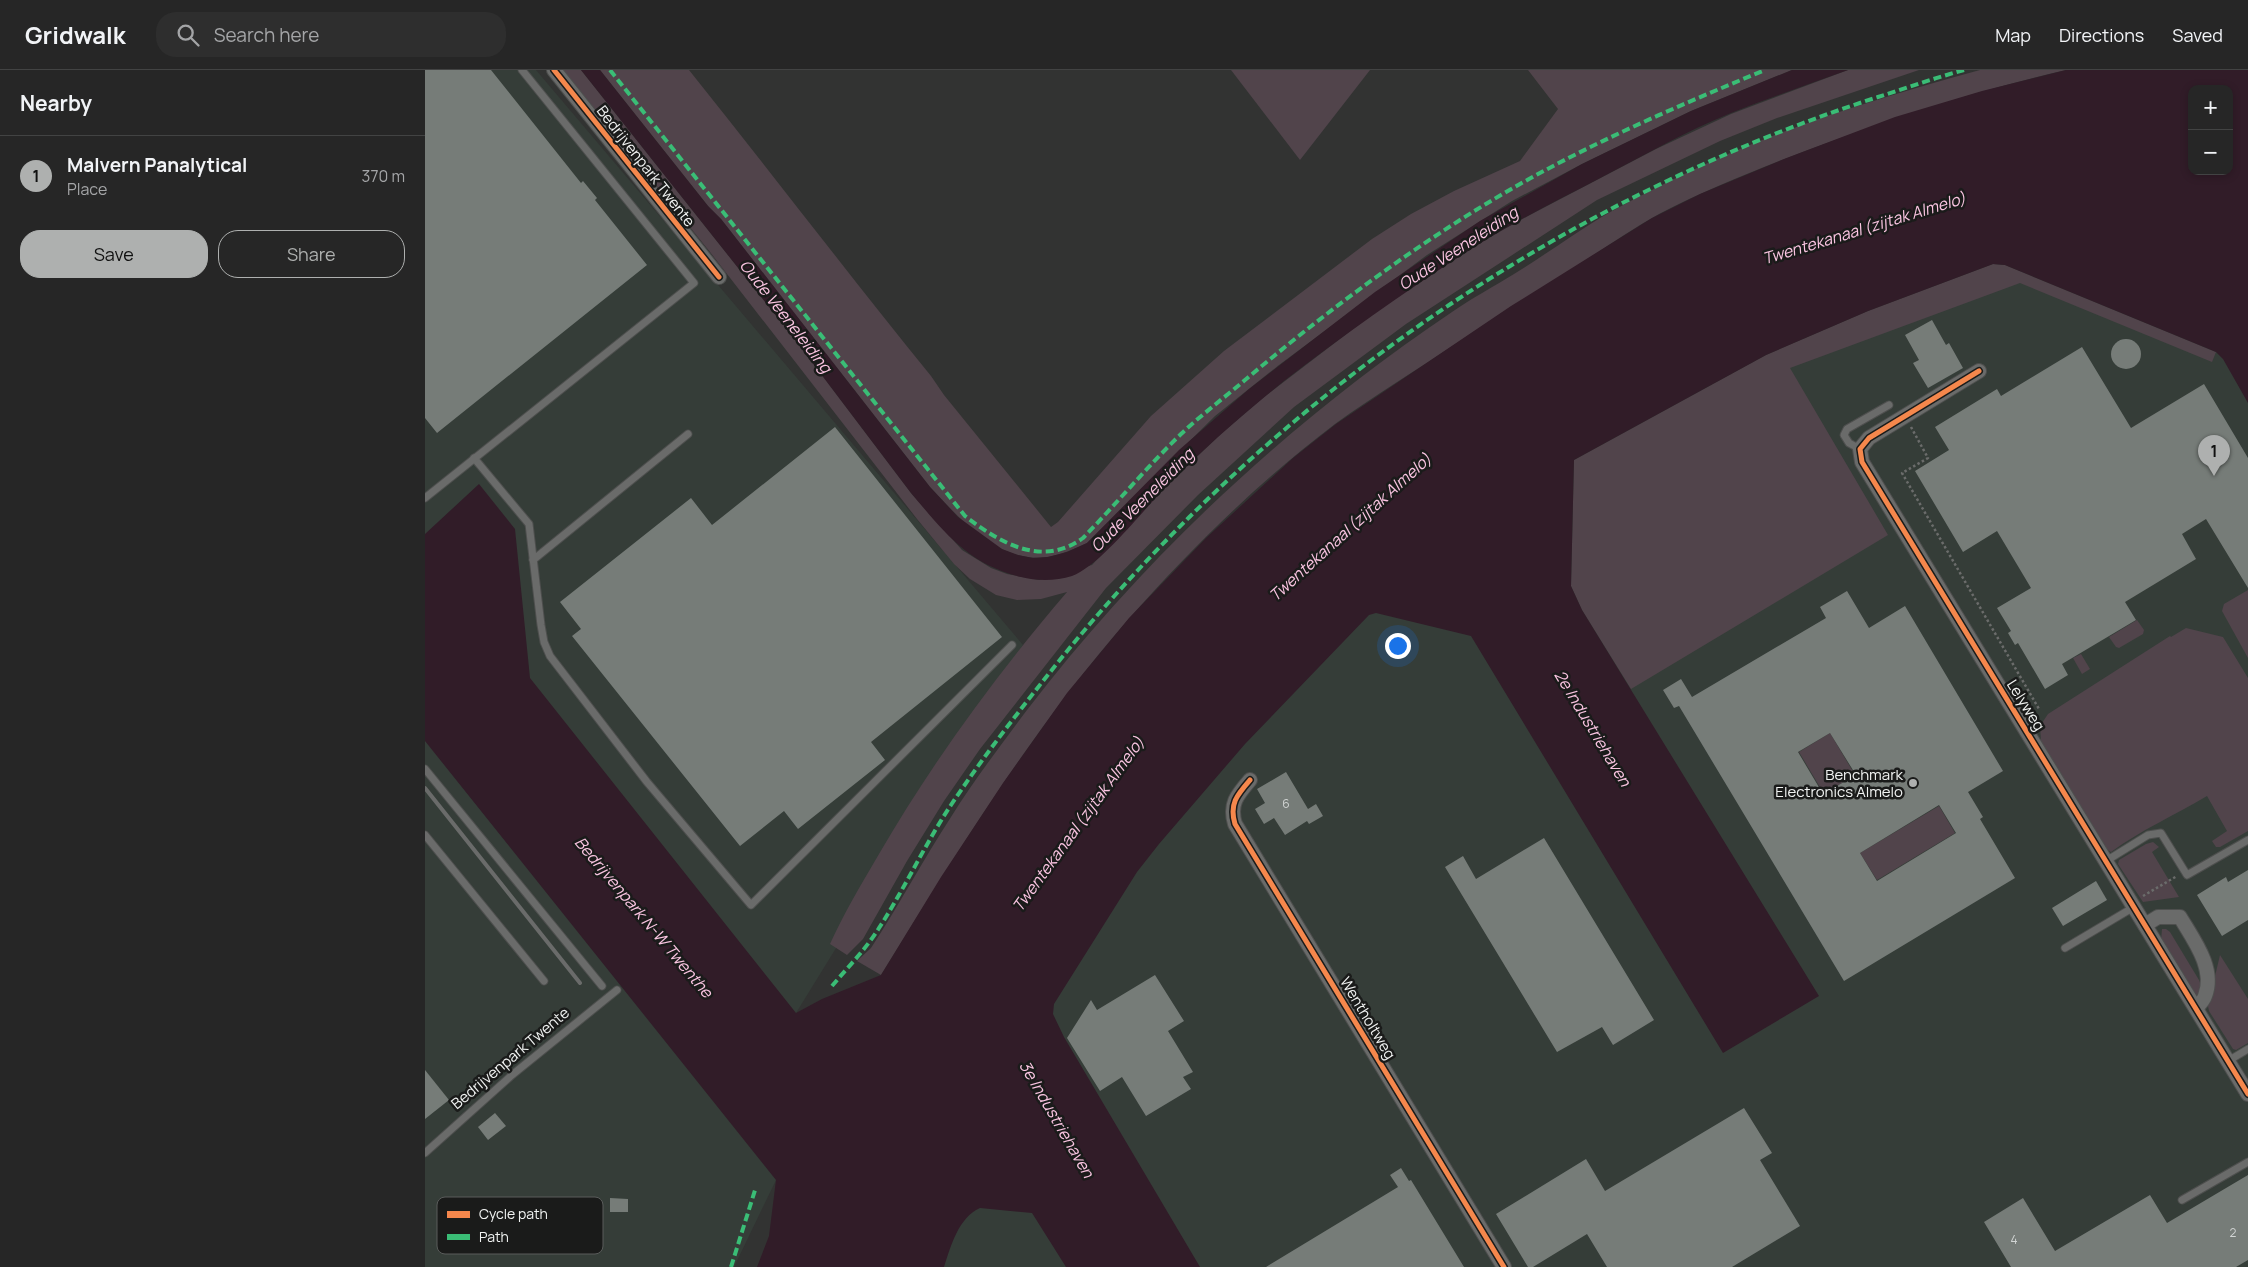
<!DOCTYPE html>
<meta charset="utf-8">
<style>
body{margin:0;font-family:Manrope,sans-serif;background:#2e2e2e;color:#f1f3f6}
.controls{position:absolute;right:15px;top:15px;display:grid;overflow:hidden;border-radius:10px;box-shadow:0 2px 8px #0003}
.controls button{width:45px;height:45px;display:grid;place-items:center;padding:0;border:0;border-bottom:1px solid #424343;background:#262626;color:#f1f3f6;font:25px sans-serif}
.you{position:absolute;left:972px;top:575px;width:18px;height:18px;margin:-12px;border:4px solid #fff;border-radius:50%;background:#1a73e8;box-shadow:0 0 0 8px #1a73e833}
.badge{display:grid;place-items:center;width:32px;height:32px;border-radius:50%;background:#aeb0af;color:#111;font-size:16px;font-weight:700}
.pin{position:absolute;translate:-50% -41px;filter:drop-shadow(0 1px 2px #0008)}
.pin::after{content:'';position:absolute;top:26px;width:18px;height:15px;background:inherit;clip-path:polygon(0 0,100% 0,50% 100%)}
.list{margin:0;padding:0;list-style:none}
h2{display:flex;justify-content:space-between;align-items:center;height:65px;margin:0;padding:0 20px;font-size:21px}
h2 small{font-size:16px;font-weight:400;color:#a4a5a7}
.list li{display:grid;grid-template-columns:32px 1fr auto;gap:15px;align-items:center;box-sizing:border-box;height:80px;padding:0 20px;border-top:1px solid #424343}
.list b{display:block;font-size:19px;white-space:nowrap}
.list p{margin:0;font-size:16px;white-space:nowrap;color:#a4a5a7}
.list em{font-size:16px;font-style:normal;color:#a4a5a7}
.actions{display:flex;gap:10px;padding:15px 20px}
.actions a{flex:1;padding:11px 0;border:1px solid #aeb0af;border-radius:20px;text-align:center;font-size:18px;color:#aeb0af}
.actions .main{background:#aeb0af;color:#111}
.icon{flex:none;width:28px;height:28px;fill:none;stroke:currentColor;stroke-width:2;stroke-linecap:round;stroke-linejoin:round}
.map{position:relative;flex:none;width:1823px;height:1197px;overflow:hidden}
header{display:flex;align-items:center;gap:30px;box-sizing:border-box;height:70px;padding:0 25px;background:#262626;border-bottom:1px solid #424343}
header strong{font-size:24px}
nav{display:flex;gap:28px;margin-inline-start:auto;font-size:18px}
.search{width:350px;height:45px;background:#2e2e2e;display:flex;align-items:center;gap:12px;box-sizing:border-box;padding:0 18px;border-radius:20px;color:#a4a5a7;font-size:19px}
main{display:flex}
aside{flex:1;background:#262626}
.map>svg:first-child{display:block}
.built{fill:#353d38}
.green{fill:#51444b}
.water{fill:#311c28;fill-rule:evenodd}
.building{fill:#767c78;fill-rule:evenodd}
.lines{fill:none;stroke-linecap:round;stroke-linejoin:round}
.lane-casing{stroke:#4e4f4e;stroke-width:9}
.street-casing{stroke:#4e4f4e;stroke-width:16}
.path{stroke:#6b6c6b;stroke-width:2.5;stroke-dasharray:2.5 2.5;stroke-linecap:butt}
.lane{stroke:#6a6b6a;stroke-width:7}
.street{stroke:#6a6b6a;stroke-width:14}
.rail{stroke:#6a6b6a;stroke-width:4}
.quiet{stroke:#3abd76;stroke-width:4;stroke-dasharray:8 4;stroke-linecap:butt}
.cycleway-casing{stroke:#1a1b1a;stroke-width:8}
.cycleway{stroke:#f5874c;stroke-width:5}
.poi-dot{fill:#aeb0af;stroke:#1a1b1a;stroke-width:2}
.labels{text-anchor:middle;dominant-baseline:central;stroke-width:5;stroke-linejoin:round;paint-order:stroke}
.number-label{font-size:12px;fill:#d2d5d4}
.street-label{font-size:15px;fill:#f1f3f2;stroke:#1a1b1a}
.poi-label{font-size:15px;fill:#f1f3f2;stroke:#1a1b1a;text-anchor:end}
.water-label{font-size:16px;font-style:italic;fill:#fbc5e2;stroke:#1a1b1a}
.key{fill:#1a1b1a;stroke:#5a5c5b;stroke-width:1}
.key-label{font-size:14px;fill:#f1f3f2}
</style>
<header>
<strong>Gridwalk</strong>
<div class="search"><svg class="icon" aria-label="search" viewBox="0 0 24 24"><circle cx="10" cy="10" r="6"/><path d="M15 15l6 6"/></svg>Search here</div>
<nav><a>Map</a><a>Directions</a><a>Saved</a></nav>
</header>
<main>
<aside>
<h2>Nearby<small></small></h2>
<ul class="list">
<li><span class="badge">1</span><div><b>Malvern Panalytical</b><p>Place</p></div><em>370 m</em></li>
</ul>
<div class="actions"><a class="main">Save</a><a>Share</a></div>
</aside>
<div class="map">
<svg width="1823" height="1197" viewBox="0 0 1823 1197">
<rect width="100%" height="100%" fill="#323332"/>
<g class="built">
<path d="M0 0H111L598 575 371 943 351 1110 309 1197H0Z"/>
<path d="M1823 119V1197H471L690 773 1057 422 1293 311Z"/>
</g>
<g class="green">
<path d="M138 0H156L368 267 486 423 537 480 566 498 582 504 614 510 667 495 740 417 797 363 839 327 941 249 994 212 1060 170 1103 146 1231 79 1306 44 1423 0H1494L1352 48 1295 71 1172 130 981 254 869 337 773 425 681 518 555 679 519 731 482 791 438 869 422 885 405 874C419 843 437 813 454 784 508 691 572 604 642 522L616 529 592 530 571 525 545 509 529 494 492 449 285 182Z"/>
<path d="M175 0H264C345 101 424 205 506 306L519 325 626 457 633 452 726 346 799 281 947 169 986 144 1029 121 1095 91 1133 39 1103 0H1367L1266 41 1157 94 1087 131 1002 185 854 295 790 346 662 473C649 479 636 485 622 487 574 494 535 449 505 417L296 149 283 136Z"/>
<path d="M806 0H945L875 90Z"/>
<path d="M1555 0H1641C1553 20 1468 48 1383 80 1333 99 1282 119 1234 144 1205 160 1177 180 1149 198 1110 223 1071 246 1032 273 992 300 950 325 910 354 836 410 764 480 703 550 607 659 532 783 456 905L432 891 446 878C474 835 498 790 526 747 549 710 576 675 602 640 721 485 865 351 1027 242 1047 228 1068 217 1089 204 1118 186 1146 166 1175 148 1206 130 1240 113 1272 98 1362 56 1459 26 1555 0Z"/>
<path d="M1568 194 1580 195 1791 282 1787 292 1595 213 1365 298 1463 465 1206 619 1157 540 1146 516 1149 390 1341 285 1443 241Z"/>
<path d="M1823 520V588L1797 541 1799 534Z"/>
<path d="M1712 550 1719 560 1718 564 1694 578 1691 577 1684 567Z"/>
<path d="M1761 558 1798 567 1823 608V761L1795 777H1791L1787 771 1802 761 1782 726C1750 745 1716 760 1686 782L1680 778 1616 671 1615 656 1623 644 1745 566 1746 567Z"/>
<path d="M1656 584 1665 599 1657 604 1648 588Z"/>
<path d="M1405 663 1430 705 1399 724 1374 682Z"/>
<path d="M1514 736 1530 763 1452 810 1435 783Z"/>
<path d="M1728 772 1734 777 1727 782 1754 827 1718 832 1693 794 1694 790 1721 774Z"/>
<path d="M1737 859H1741L1745 862 1774 910 1776 915 1774 925 1771 927 1736 871Z"/>
<path d="M1795 885 1823 929V973L1811 980 1808 979 1784 941 1783 936Z"/>
</g>
<g class="water">
<path d="M156 0H175L283 136 296 149 505 417 533 447 577 479 593 485 608 488 623 487 642 482 662 473 754 380 824 319 950 222 1055 151 1157 94 1266 41 1367 0H1423C1384 14 1345 28 1306 43 1262 61 1221 84 1179 106 1139 127 1098 147 1059 171 990 214 924 261 859 311 818 344 778 379 741 417 717 441 676 495 647 506 631 511 612 511 596 507 543 494 520 463 486 423L368 267Z"/>
<path d="M1641 0H1823V333L1798 289 1791 282 1580 195 1568 194 1443 241 1341 285 1149 390 1146 516 1157 540 1394 926 1298 983 1046 566 951 543 944 545 820 674 734 774 712 802 629 934 628 944 639 967 775 1197H641L607 1143 555 1138C533 1148 526 1176 519 1197H332L344 1166 351 1110 0 671V464L54 414 90 459 105 608 371 943 397 929 456 905 516 807 578 713 642 623 671 588 704 548 781 468 868 388 911 354 1086 236 1227 148 1275 124 1359 89 1470 47 1557 21ZM1767 19H1804V101H1767Z"/>
</g>
<g class="building">
<path d="M0 0H66L156 113 158 111 172 128 170 130 222 195 12 363 0 348Z"/>
<path d="M1507 250 1521 275 1524 273 1538 298 1503 318 1488 293 1494 290 1480 265Z"/>
<circle cx="1701" cy="284" r="15"/>
<path d="M1657 277 1706 358 1779 314 1823 388V518L1781 449 1757 464 1771 489 1700 532 1711 550 1637 594 1643 605 1620 619 1593 573 1590 575 1583 563 1586 561 1572 538 1606 518 1572 461 1538 482 1490 401 1524 380 1510 357 1572 319 1576 326Z"/>
<path d="M410 357 577 567 446 672 460 690 373 759 359 741 315 776 147 566 156 559 135 532 266 428 287 455Z"/>
<path d="M1422 521 1444 558 1480 536 1578 701 1543 722 1558 747 1555 749 1590 808 1419 911 1254 636 1249 638 1238 620 1256 609 1267 627 1401 548 1395 537ZM1405 663 1431 705 1398 724 1373 682ZM1514 735 1531 763 1452 811 1435 783Z"/>
<path d="M861 702 883 739 891 734 898 746 884 754 882 751 860 765 849 748 839 754 830 739 840 733 832 719Z"/>
<path d="M1119 768 1229 950 1188 975 1177 957 1132 982 1020 797 1038 786 1051 809Z"/>
<path d="M1823 800V850L1797 866 1772 825 1801 807 1803 812Z"/>
<path d="M1671 811 1682 830 1638 856 1627 838Z"/>
<path d="M730 905 759 951 743 961 768 1002 758 1007 766 1019 721 1046 697 1007 675 1021 642 968 666 930 672 940Z"/>
<path d="M0 1000 24 1030 0 1049Z"/>
<path d="M1319 1038 1347 1083 1335 1090 1375 1156 1307 1197H1182L1162 1164 1108 1197H1103L1071 1144 1161 1089 1180 1121Z"/>
<path d="M70 1043 81 1056 63 1070 53 1057Z"/>
<path d="M976 1098 984 1111 986 1110 1039 1197H841L973 1117 965 1105Z"/>
<path d="M1823 1105V1190L1811 1197H1586L1559 1152 1598 1128 1630 1181 1725 1125 1742 1153Z"/>
<path d="M185 1128 203 1129V1142H185Z"/>
</g>
<g class="lines">
<g class="lane-casing">
<g id="lane">
<path d="M1435 379 1424 373 1419 365 1422 359 1464 335"/>
<path d="M49 388 104 454 116 555 119 572 125 586 222 712 326 835 587 575"/>
<path d="M0 428 269 213 97 0"/>
<path d="M108 490 263 364"/>
<path d="M0 699 177 916"/>
<path d="M0 765 119 911"/>
<path d="M1681 791 1723 765 1736 763 1762 805 1823 770"/>
<path d="M1640 878 1709 837"/>
<path d="M1803 991 1823 979"/>
<path d="M0 1083 87 1005 192 920"/>
<path d="M1757 1130 1823 1092"/>
</g>
</g>
<g class="street-casing">
<g id="street">
<path d="M129 0 294 207"/>
<path d="M1554 301 1444 368 1435 379 1437 392 1823 1024"/>
<path d="M825 710C812 725 804 734 810 754L1079 1197"/>
<path d="M1720 855 1733 847H1755C1768 869 1791 899 1780 926 1779 930 1774 935 1771 938"/>
</g>
</g>
<g class="path">
<path d="M1486 357 1503 388 1477 403 1614 639"/>
<path d="M1718 826 1752 806"/>
</g>
<use href="#lane" class="lane"/>
<use href="#street" class="street"/>
<path class="rail" d="M0 718 155 913"/>
<g class="quiet">
<path d="M185 0 540 446C575 473 617 498 658 468 691 434 722 397 756 364 776 345 799 328 820 310 908 236 1003 165 1104 109 1180 67 1260 33 1340 0"/>
<path d="M407 916C423 897 441 879 454 858 480 818 500 774 526 735 558 687 594 641 630 596 842 332 1130 131 1453 27 1481 18 1510 8 1539 0"/>
<path d="M306 1197 331 1117"/>
</g>
<g class="cycleway-casing">
<g id="cycleway">
<path d="M129 0 294 207"/>
<path d="M1554 301 1444 368 1435 379 1437 392 1823 1024"/>
<path d="M825 710C812 725 804 734 810 754L1079 1197"/>
</g>
</g>
<use href="#cycleway" class="cycleway"/>
</g>
<circle class="poi-dot" cx="1488" cy="713" r="5"/>
<g class="labels">
<g class="number-label">
<text x="861" y="733">6</text>
<text x="1808" y="1162">2</text>
<text x="1589" y="1169">4</text>
</g>
<g class="street-label">
<text transform="translate(221 96) rotate(52)">Bedrijvenpark Twente</text>
<text transform="translate(1601 635) rotate(58)">Lelyweg</text>
<text transform="translate(943 948) rotate(59)">Wentholtweg</text>
<text transform="translate(85 988) rotate(-40)">Bedrijvenpark Twente</text>
</g>
<g class="poi-label">
<text x="1478" y="704">Benchmark<tspan x="1478" dy="17">Electronics Almelo</tspan></text>
</g>
<g class="water-label">
<text transform="translate(1439 158) rotate(-17)">Twentekanaal (zijtak Almelo)</text>
<text transform="translate(1033 178) rotate(-33)">Oude Veeneleiding</text>
<text transform="translate(361 246) rotate(52)">Oude Veeneleiding</text>
<text transform="translate(717 430) rotate(-45)">Oude Veeneleiding</text>
<text transform="translate(925 457) rotate(-42)">Twentekanaal (zijtak Almelo)</text>
<text transform="translate(1168 658) rotate(59)">2e Industriehaven</text>
<text transform="translate(653 754) rotate(-54)">Twentekanaal (zijtak Almelo)</text>
<text transform="translate(219 847) rotate(50)">Bedrijvenpark N-W Twenthe</text>
<text transform="translate(632 1049) rotate(60)">3e Industriehaven</text>
</g>
</g>
<rect x="12" y="1127" width="166" height="57" rx="8" class="key"/>
<rect x="22" y="1141" width="23" height="7" fill="#f5874c"/>
<rect x="22" y="1164" width="23" height="6" fill="#3abd76"/>
<g class="key-label">
<text x="54" y="1149">Cycle path</text>
<text x="54" y="1172">Path</text>
</g>
</svg>
<div class="controls">
<button>+</button>
<button>−</button>
</div>
<div class="you"></div>
<div class="pin badge" style="left:1789px;top:406px">1</div>
</div>
</main>
